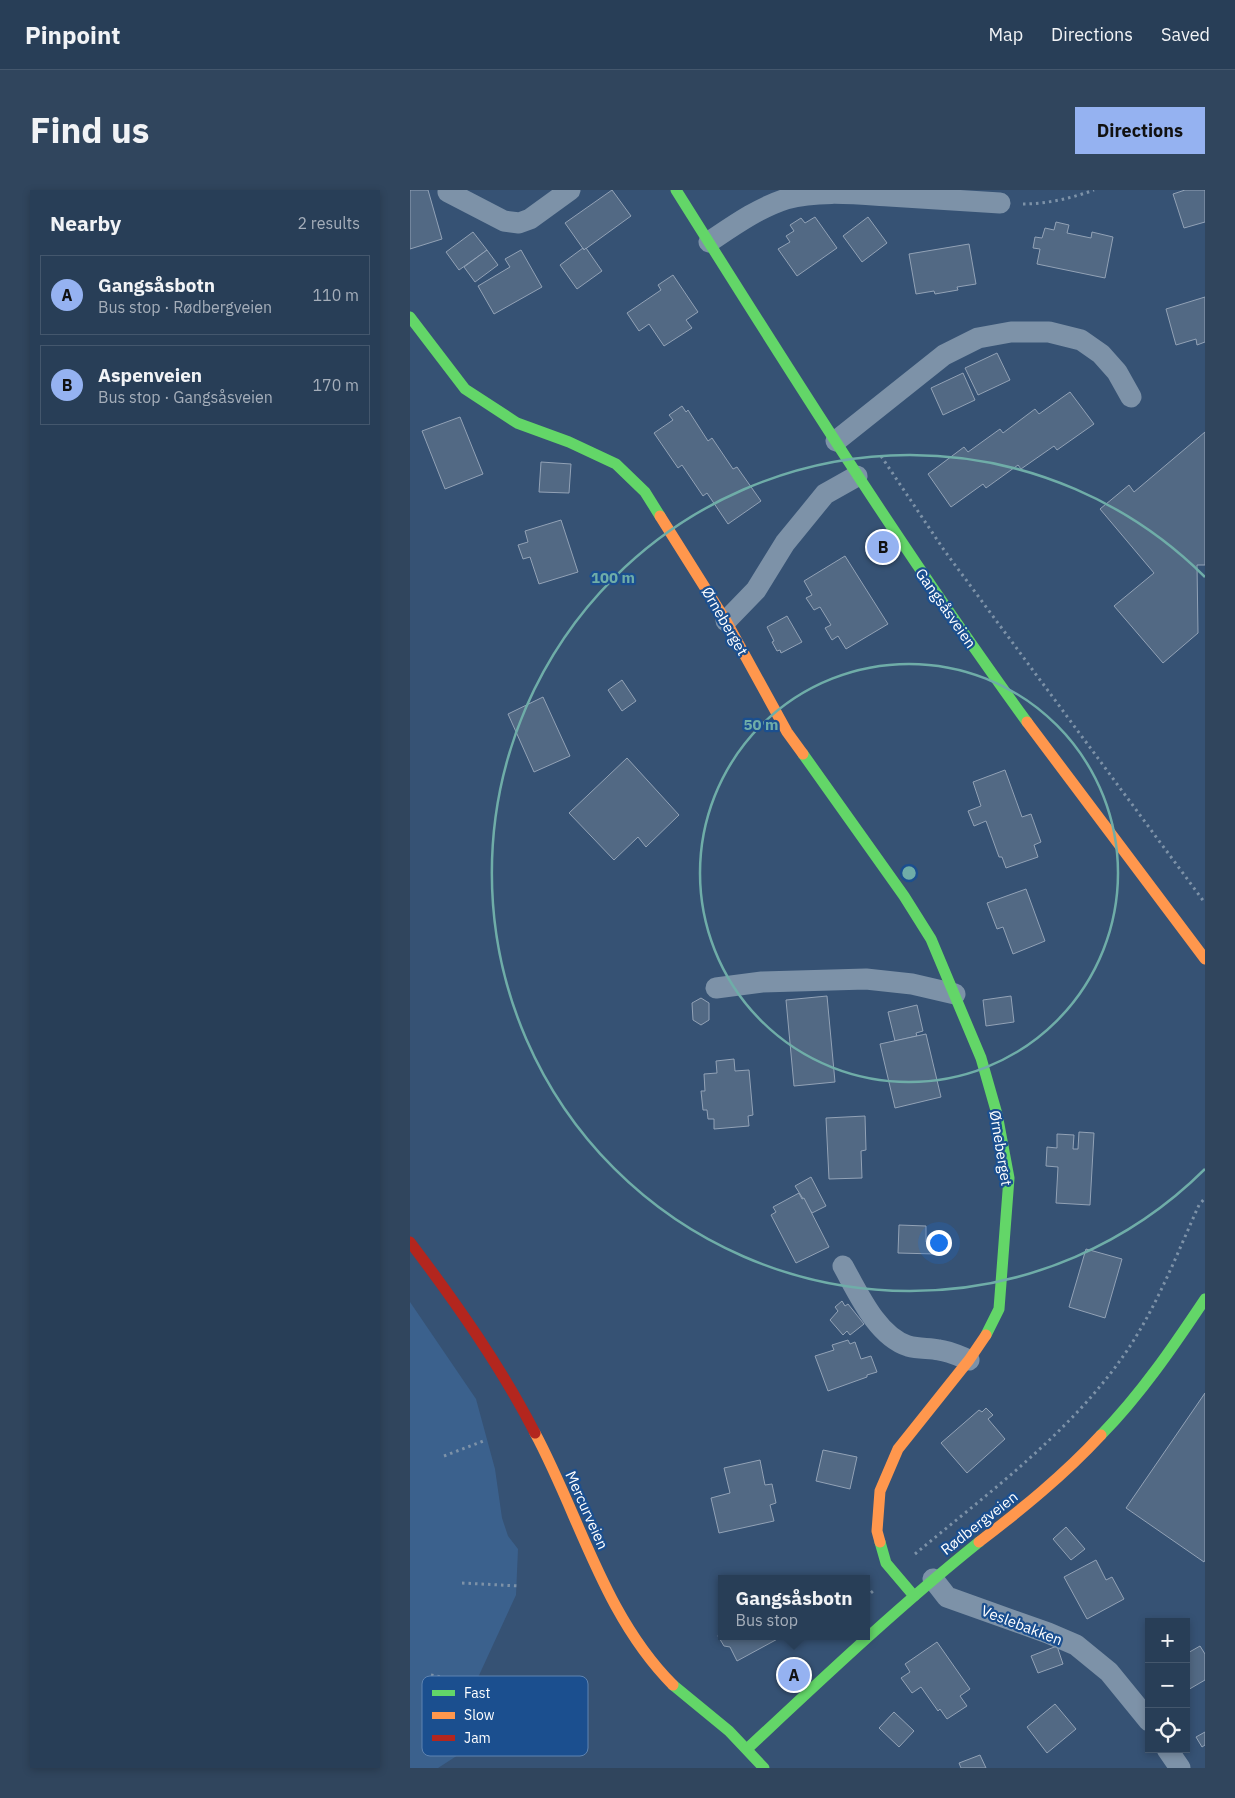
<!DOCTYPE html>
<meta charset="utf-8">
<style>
body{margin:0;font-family:"IBM Plex Sans",sans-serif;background:#30455d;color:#f1f3f6}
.controls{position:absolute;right:15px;bottom:15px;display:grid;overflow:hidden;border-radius:0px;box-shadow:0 2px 8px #0003}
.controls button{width:45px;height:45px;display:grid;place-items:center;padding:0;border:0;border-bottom:1px solid #44576d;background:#283e57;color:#f1f3f6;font:25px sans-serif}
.you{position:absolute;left:528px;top:1052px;width:18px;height:18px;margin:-12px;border:4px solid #fff;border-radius:50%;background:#1a73e8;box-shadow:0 0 0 8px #1a73e833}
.badge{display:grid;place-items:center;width:32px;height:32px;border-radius:50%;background:#95b2f1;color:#111;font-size:16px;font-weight:700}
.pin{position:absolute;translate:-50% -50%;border:2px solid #fff;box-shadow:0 1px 5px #0006}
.popup{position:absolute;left:308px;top:1385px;width:152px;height:65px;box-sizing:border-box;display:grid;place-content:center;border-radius:0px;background:#283e57;filter:drop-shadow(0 1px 4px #0005);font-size:16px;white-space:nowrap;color:#a5aeba}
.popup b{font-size:19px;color:#f1f3f6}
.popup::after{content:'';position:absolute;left:50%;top:100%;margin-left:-10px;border:10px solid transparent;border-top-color:#283e57}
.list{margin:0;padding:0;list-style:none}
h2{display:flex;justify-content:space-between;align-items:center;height:65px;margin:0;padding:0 20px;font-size:21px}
h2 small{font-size:16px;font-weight:400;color:#a5aeba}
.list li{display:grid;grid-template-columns:32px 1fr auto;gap:15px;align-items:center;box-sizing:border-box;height:80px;margin:0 10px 10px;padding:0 10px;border:1px solid #44576d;border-radius:0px}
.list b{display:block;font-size:19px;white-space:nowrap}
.list p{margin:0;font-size:16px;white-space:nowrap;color:#a5aeba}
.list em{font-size:16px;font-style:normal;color:#a5aeba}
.icon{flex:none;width:28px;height:28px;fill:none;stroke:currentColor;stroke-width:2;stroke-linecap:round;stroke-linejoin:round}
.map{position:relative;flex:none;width:795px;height:1578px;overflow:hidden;border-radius:0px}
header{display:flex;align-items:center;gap:30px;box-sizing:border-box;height:70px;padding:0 25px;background:#283e57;border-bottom:1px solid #44576d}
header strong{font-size:24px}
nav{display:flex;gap:28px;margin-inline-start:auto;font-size:18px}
.intro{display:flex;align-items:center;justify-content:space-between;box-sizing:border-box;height:120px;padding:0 30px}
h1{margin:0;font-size:35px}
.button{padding:12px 22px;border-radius:0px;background:#95b2f1;color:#111;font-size:18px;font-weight:700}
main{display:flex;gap:30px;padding:0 30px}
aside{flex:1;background:#283e57;border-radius:0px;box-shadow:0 2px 8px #0003}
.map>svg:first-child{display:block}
.water{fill:#3b618d}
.building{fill:#526984;stroke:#92a2b6}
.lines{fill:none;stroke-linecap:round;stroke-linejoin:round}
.path{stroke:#7d92a8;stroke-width:3;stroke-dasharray:2.5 4;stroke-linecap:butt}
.street{stroke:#7d92a8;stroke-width:21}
.fast{stroke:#63d668;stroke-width:11}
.slow{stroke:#ff974d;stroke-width:11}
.jam{stroke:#b3261e;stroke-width:11}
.ring{fill:none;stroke:#6fada8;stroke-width:2.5}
.labels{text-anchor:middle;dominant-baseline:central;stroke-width:4.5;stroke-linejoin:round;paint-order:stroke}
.street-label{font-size:15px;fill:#fff;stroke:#1b4f8f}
.key{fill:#1b4f8f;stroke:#5f84b1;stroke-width:1}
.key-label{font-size:14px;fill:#fff}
.centre{fill:#6fada8;stroke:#1b4f8f;stroke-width:2.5}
.ring-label{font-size:15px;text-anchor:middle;font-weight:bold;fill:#6fada8;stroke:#1b4f8f;stroke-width:4.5;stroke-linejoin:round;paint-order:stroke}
</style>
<header>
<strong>Pinpoint</strong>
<nav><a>Map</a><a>Directions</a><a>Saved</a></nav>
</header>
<div class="intro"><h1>Find us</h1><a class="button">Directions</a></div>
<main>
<aside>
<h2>Nearby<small>2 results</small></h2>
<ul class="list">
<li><span class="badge">A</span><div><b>Gangsåsbotn</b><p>Bus stop · Rødbergveien</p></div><em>110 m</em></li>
<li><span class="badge">B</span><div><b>Aspenveien</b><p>Bus stop · Gangsåsveien</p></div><em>170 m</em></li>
</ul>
</aside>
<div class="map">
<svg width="795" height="1578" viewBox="0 0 795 1578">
<rect width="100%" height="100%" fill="#365274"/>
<path class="water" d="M0 1112 66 1209 85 1279 92 1328 98 1346 108 1359 106 1405 65 1494 62 1556 28 1578H0Z"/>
<g class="building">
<path d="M0 0H18L32 49 0 59Z"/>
<path d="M202 0 221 26 174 60 155 33Z"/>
<path d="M775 0H795V32L774 38 763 4Z"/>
<path d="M405 27 427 58 387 86 368 59 380 52 376 46 384 41 380 35 391 28 395 33Z"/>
<path d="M458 27 477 53 452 72 433 46Z"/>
<path d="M646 32 659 35 657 43 681 48 682 42 703 47 695 88 627 74 630 59 623 58 625 47 632 48 635 38 644 40Z"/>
<path d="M63 42 77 60 49 80 36 62Z"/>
<path d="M559 54 566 94 547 97 548 100 525 104 524 101 506 104 499 64Z"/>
<path d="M173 58 174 60 176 58 192 81 167 99 150 75Z"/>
<path d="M77 60 88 75 65 92 54 77Z"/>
<path d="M111 60 132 97 84 124 68 96 100 77 95 69Z"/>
<path d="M263 85 288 122 276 130 282 138 254 156 239 134 229 141 217 123 251 100 248 95Z"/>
<path d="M795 107V152L787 155 786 149 766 155 756 119Z"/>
<path d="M587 163 600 190 568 205 555 178Z"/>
<path d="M553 183 565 210 533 225 521 198Z"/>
<path d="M660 202 684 234 647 260 644 256 611 279 608 275 576 298 573 294 541 317 518 284 554 257 558 262 590 239 593 243 625 219 629 224Z"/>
<path d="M272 216 276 222 278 220 298 251 302 248 323 279 327 277 351 311 318 334 297 303 293 306 272 275 268 278 244 243 263 230 259 225Z"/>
<path d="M50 227 73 284 35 299 12 241Z"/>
<path d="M795 242V375H787L788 443 753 473 704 416 744 383 690 319 719 295 724 302Z"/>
<path d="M131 272 161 274 159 303 129 302Z"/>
<path d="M151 330 168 382 129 394 120 367 113 369 108 355 118 352 115 341Z"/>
<path d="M435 366 478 434 436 459 428 446 422 450 415 438 421 435 410 417 404 420 396 408 402 405 394 391Z"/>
<path d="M377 426 392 452 371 463 370 460 367 461 362 452 364 451 357 437Z"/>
<path d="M212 490 226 511 212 521 198 500Z"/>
<path d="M133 507 160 566 124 582 98 524Z"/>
<path d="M217 568 269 625 236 657 228 647 204 670 159 623Z"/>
<path d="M595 580 612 627 621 624 631 652 624 655 628 667 596 678 592 667H589L576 631 564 636 558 621 571 616 563 592Z"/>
<path d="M616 699 635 751 603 764 593 737 587 739 577 713Z"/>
<path d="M417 806 425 892 384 896 376 810Z"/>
<path d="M601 806 604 832 576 836 573 810Z"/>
<path d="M291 808 299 813V830L291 835 283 830 282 813Z"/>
<path d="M507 815 513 841 506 843 507 846 485 851 478 822Z"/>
<path d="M516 844 531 907 485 918 470 854Z"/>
<path d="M324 869 325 881 339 880 343 925 338 926 339 936 304 939V929H298L297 920H293L291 901H295L294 884 307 883 306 871Z"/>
<path d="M455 926 456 960 451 961 452 988 419 989 416 928Z"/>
<path d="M669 942 684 943 680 1015 646 1013 648 977 636 976 637 957 647 958V944L664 945 663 959H668Z"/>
<path d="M401 987 416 1016 402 1023 385 996Z"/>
<path d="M389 1003 392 1009 394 1008 419 1057 386 1073 361 1025 366 1022 363 1017Z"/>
<path d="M489 1035 516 1036V1052H526V1064L488 1063Z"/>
<path d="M676 1059 712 1069 695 1128 659 1117Z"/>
<path d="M432 1111 435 1116 438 1114 454 1134 440 1145 437 1141 433 1145 420 1130 428 1121 425 1117Z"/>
<path d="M438 1150 440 1154 445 1152 451 1169 461 1166 467 1182 457 1185V1187L418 1201 405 1166 424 1160 422 1155Z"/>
<path d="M795 1203V1370L794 1372 716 1318Z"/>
<path d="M576 1218 583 1225 578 1229 595 1249 557 1283 531 1253 569 1220 572 1222Z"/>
<path d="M413 1260 447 1267 440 1299 406 1291Z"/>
<path d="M350 1270 355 1295 362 1294 366 1313 360 1315 364 1331 309 1343 301 1308 320 1303 314 1278Z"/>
<path d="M656 1337 675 1359 661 1370 643 1349Z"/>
<path d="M686 1370 696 1390 702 1387 714 1409 677 1429 654 1387Z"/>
<path d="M312 1439V1446H373L327 1471 320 1457 314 1456 308 1446Z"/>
<path d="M527 1452 560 1499 550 1506 557 1516 537 1529 530 1519 528 1521 511 1497 502 1503 491 1488 500 1482 495 1474Z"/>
<path d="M647 1456 653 1474 628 1483 621 1466Z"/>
<path d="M790 1456 795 1464V1490L776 1501V1464Z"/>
<path d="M645 1514 666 1539 637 1563 617 1537Z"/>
<path d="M484 1522 504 1541 489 1557 469 1538Z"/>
<path d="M795 1542V1555L792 1557 786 1547Z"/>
<path d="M570 1565 576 1578H551L549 1573Z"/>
</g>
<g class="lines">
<g class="path">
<path d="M613 14C637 14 662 8 684 0"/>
<path d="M471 266 534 360 795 713"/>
<path d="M34 1266 76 1250"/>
<path d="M505 1364C577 1304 660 1243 714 1165 746 1119 766 1066 789 1015L795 1008"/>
<path d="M52 1393 109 1396"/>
<path d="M456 1407 463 1401"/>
<path d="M21 1485 63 1493"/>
</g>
<g class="street">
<path d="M38 2 94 31 109 33 120 29 160 0"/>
<path d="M299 52C323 36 348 18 376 9 406 0 448 4 479 6 516 8 553 11 590 13"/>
<path d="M426 251 534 165 568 148 601 142H639L671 150 691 164 707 182 721 207"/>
<path d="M316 431 346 400 375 353 415 304 447 286"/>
<path d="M306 798 352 792 456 789 502 794 545 804"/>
<path d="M433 1076C448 1103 467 1146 498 1156 509 1159 519 1158 529 1160 539 1161 549 1166 559 1170"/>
<path d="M523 1389 537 1407 638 1443 666 1455 699 1482 739 1531"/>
<path d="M757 1559 770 1578"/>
</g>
<g class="fast">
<path d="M266 0C379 180 492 360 617 532"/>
<path d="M0 127 55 199 107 233 159 252 206 274 235 302 250 326"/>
<path d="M393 564 494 706 521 749 571 868 587 924 599 988 589 1119 576 1145"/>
<path d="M691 1245C731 1204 763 1157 795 1109"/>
<path d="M470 1352 476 1373 504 1406"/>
<path d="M263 1495 319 1541 354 1578"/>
<path d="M337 1559C413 1488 488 1417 569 1352"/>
</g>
<g class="slow">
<path d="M250 326 316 431 377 542 393 564"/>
<path d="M617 532 795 769"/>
<path d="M125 1243C170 1327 194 1426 263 1495"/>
<path d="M470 1352 467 1341 470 1301 488 1259 559 1170 576 1145"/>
<path d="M569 1352C612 1319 654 1285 691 1245"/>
</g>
<path class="jam" d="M0 1052C46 1113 90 1175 125 1243"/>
</g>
<g class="ring">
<circle cx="499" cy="683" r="209"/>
<path d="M795 979A418 418 0 1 1 795 387"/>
</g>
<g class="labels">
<g class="street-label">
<text transform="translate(536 418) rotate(55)">Gangsåsveien</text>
<text transform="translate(315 431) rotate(60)">Ørneberget</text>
<text transform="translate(591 958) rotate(81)">Ørneberget</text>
<text transform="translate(177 1320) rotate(66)">Mercurveien</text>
<text transform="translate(569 1333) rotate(-38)">Rødbergveien</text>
<text transform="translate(612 1435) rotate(21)">Veslebakken</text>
</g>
</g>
<rect x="12" y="1486" width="166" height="80" rx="8" class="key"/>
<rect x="22" y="1500" width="23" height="6" fill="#63d668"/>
<rect x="22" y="1522" width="23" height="7" fill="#ff974d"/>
<rect x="22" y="1545" width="23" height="6" fill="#b3261e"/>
<g class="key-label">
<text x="54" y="1508">Fast</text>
<text x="54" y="1530">Slow</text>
<text x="54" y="1553">Jam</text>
</g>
<circle cx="499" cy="683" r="8" class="centre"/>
<g class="ring-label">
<text x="203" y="393">100 m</text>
<text x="351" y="540">50 m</text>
</g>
</svg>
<div class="controls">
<button>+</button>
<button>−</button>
<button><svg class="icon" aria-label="locate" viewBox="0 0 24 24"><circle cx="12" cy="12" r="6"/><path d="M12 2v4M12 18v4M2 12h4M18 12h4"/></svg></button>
</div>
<div class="you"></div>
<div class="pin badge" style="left:384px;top:1485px">A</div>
<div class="popup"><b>Gangsåsbotn</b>Bus stop</div>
<div class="pin badge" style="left:473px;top:357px">B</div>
</div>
</main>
